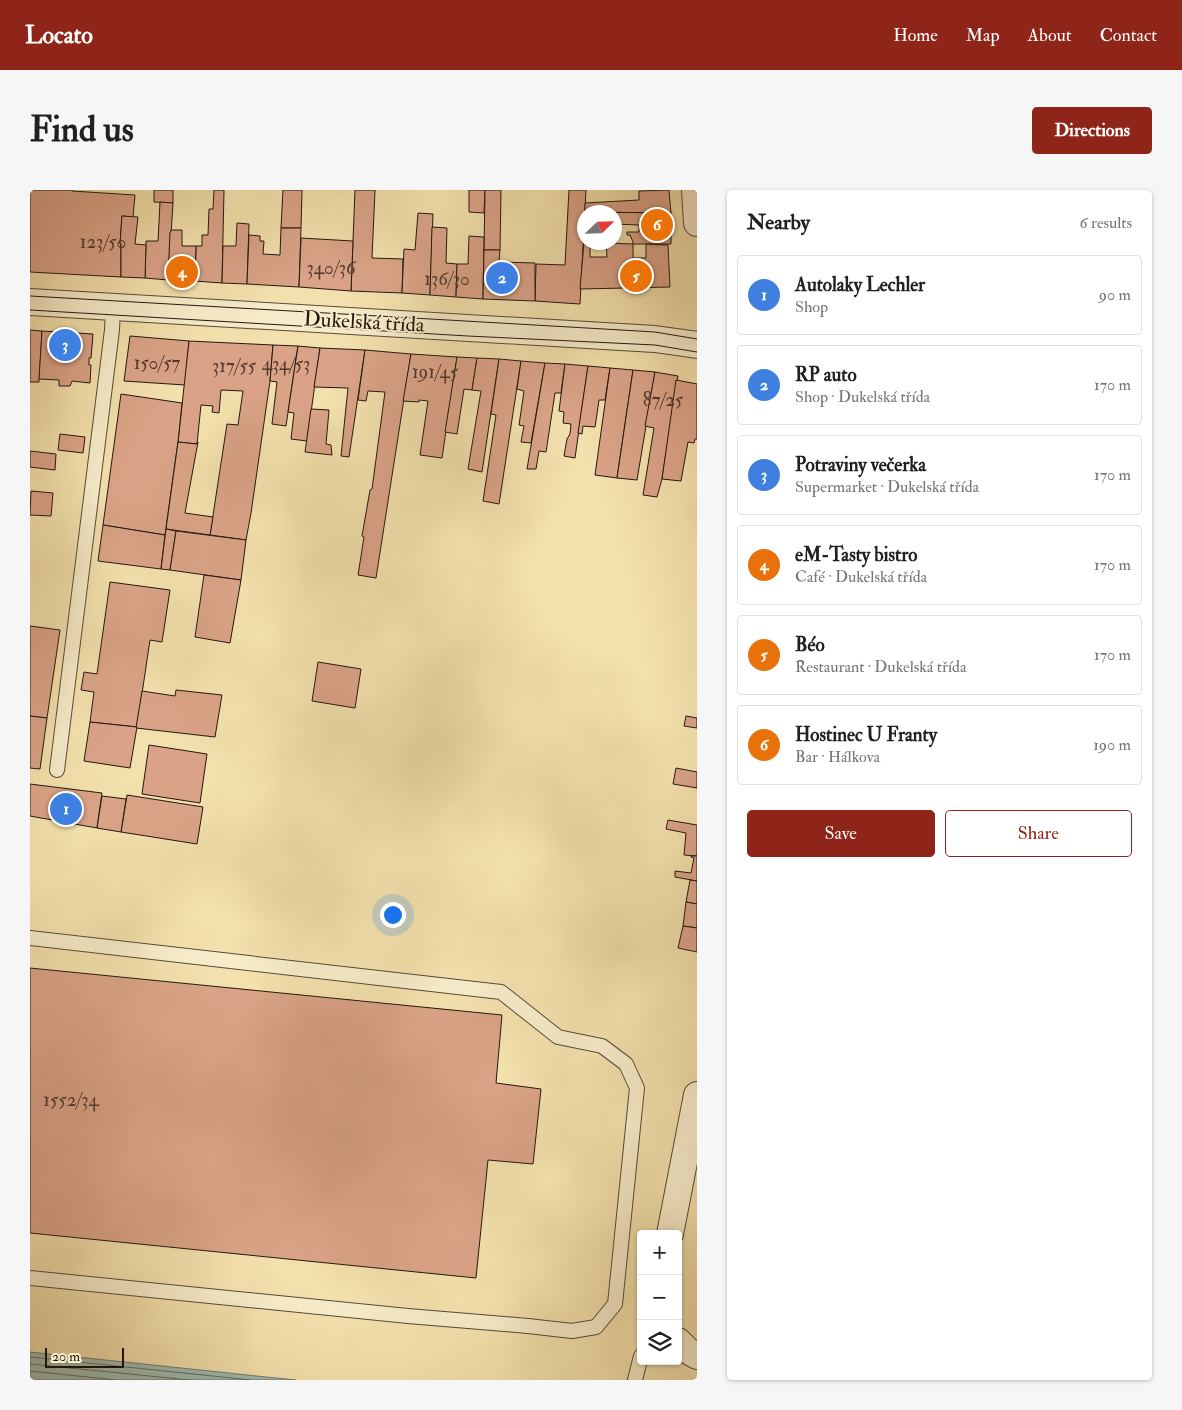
<!DOCTYPE html>
<meta charset="utf-8">
<style>
body{margin:0;font-family:"IM FELL Double Pica",serif;background:#f6f6f6;color:#202124}
.controls{position:absolute;right:15px;bottom:15px;display:grid;overflow:hidden;border-radius:5px;box-shadow:0 1px 4px #0004}
.controls button{width:45px;height:45px;display:grid;place-items:center;padding:0;border:0;border-bottom:1px solid #e0e0e0;background:#fff;color:#202124;font:25px sans-serif}
.compass{position:absolute;left:547px;top:15px;width:45px;height:45px;border-radius:50%;background:#fff;box-shadow:0 1px 4px #0004;rotate:67deg}
.scale{position:absolute;left:15px;bottom:12px;width:79px;box-sizing:border-box;padding-left:5px;border:2px solid #241710;border-top:0;font-size:14px;line-height:18px;white-space:nowrap;color:#241710;-webkit-text-stroke:4px #f7ecca;paint-order:stroke}
.you{position:absolute;left:362px;top:724px;width:18px;height:18px;margin:-12px;border:4px solid #fff;border-radius:50%;background:#1a73e8;box-shadow:0 0 0 8px #1a73e833}
.badge{display:grid;place-items:center;width:32px;height:32px;border-radius:50%;background:#8f2418;color:#fff;font-size:16px;font-weight:700}
.pin{position:absolute;translate:-50% -50%;border:2px solid #fff;box-shadow:0 1px 5px #0006}
.list{margin:0;padding:0;list-style:none}
h2{display:flex;justify-content:space-between;align-items:center;height:65px;margin:0;padding:0 20px;font-size:21px}
h2 small{font-size:16px;font-weight:400;color:#757577}
.list li{display:grid;grid-template-columns:32px 1fr auto;gap:15px;align-items:center;box-sizing:border-box;height:80px;margin:0 10px 10px;padding:0 10px;border:1px solid #e0e0e0;border-radius:5px}
.list b{display:block;font-size:19px;white-space:nowrap}
.list p{margin:0;font-size:16px;white-space:nowrap;color:#757577}
.list em{font-size:16px;font-style:normal;color:#757577}
.actions{display:flex;gap:10px;padding:15px 20px}
.actions a{flex:1;padding:11px 0;border:1px solid #8f2418;border-radius:5px;text-align:center;font-size:18px;color:#8f2418}
.actions .main{background:#8f2418;color:#fff}
.icon{flex:none;width:28px;height:28px;fill:none;stroke:currentColor;stroke-width:2;stroke-linecap:round;stroke-linejoin:round}
.map{position:relative;flex:none;width:667px;height:1190px;overflow:hidden;border-radius:5px}
header{display:flex;align-items:center;gap:30px;box-sizing:border-box;height:70px;padding:0 25px;background:#8f2418;color:#fff}
header strong{font-size:24px}
nav{display:flex;gap:28px;margin-inline-start:auto;font-size:18px}
.intro{display:flex;align-items:center;justify-content:space-between;box-sizing:border-box;height:120px;padding:0 30px}
h1{margin:0;font-size:35px}
.button{padding:12px 22px;border-radius:5px;background:#8f2418;color:#fff;font-size:18px;font-weight:700}
main{display:flex;gap:30px;padding:0 30px}
aside{flex:1;background:#fff;border-radius:5px;box-shadow:0 1px 4px #0004}
.map>svg:first-child{display:block}
.water{fill:#9dbcb1;stroke:#6d7a71}
.lines{fill:none;stroke-linecap:round;stroke-linejoin:round}
.shore{stroke:#606a60;stroke-width:1}
.building{fill:#daa387;stroke:#241710}
.service-casing{stroke:#584a37;stroke-width:16}
.minor-casing{stroke:#584a37;stroke-width:28}
.service{stroke:#f7ecca;stroke-width:14}
.minor{stroke:#f7ecca;stroke-width:26}
.tram{stroke:#241710;stroke-width:1}
.labels{text-anchor:middle;dominant-baseline:central;stroke-width:4;stroke-linejoin:round;paint-order:stroke}
.number-label{font-size:19px;fill:#523a2e}
.street-label{font-size:21px;fill:#241710;stroke:#f7ecca}
</style>
<header>
<strong>Locato</strong>
<nav><a>Home</a><a>Map</a><a>About</a><a>Contact</a></nav>
</header>
<div class="intro"><h1>Find us</h1><a class="button">Directions</a></div>
<main>
<div class="map">
<svg width="667" height="1190" viewBox="0 0 667 1190">
<rect width="100%" height="100%" fill="#f3e1ad"/>
<filter id="stains"><feTurbulence type="fractalNoise" baseFrequency=".004" numOctaves="4"/><feColorMatrix values="0 0 0 0 .2 0 0 0 0 .09 0 0 0 0 .02 0 0 0 .5 -.17"/></filter>
<radialGradient id="worn" r=".72"><stop offset=".6" stop-color="#630" stop-opacity="0"/><stop offset="1" stop-color="#630" stop-opacity=".3"/></radialGradient>
<path class="water" d="M0 1162 236 1187 266 1190H0Z"/>
<g class="lines">
<g class="shore">
<path d="M0 1167 221 1190"/>
<path d="M0 1174 159 1190"/>
<path d="M0 1181 86 1190"/>
</g>
</g>
<g class="building">
<path d="M0 0H42V1L105 5 103 27 92 26 90 54H91V87L0 82Z"/>
<path d="M124 0H143V13L124 12Z"/>
<path d="M184 0H194L192 93 165 91 166 56H172V45H178L179 19H183Z"/>
<path d="M253 0H272L271 38H251Z"/>
<path d="M325 0H345L342 68 373 69 372 103 321 101Z"/>
<path d="M439 0H455L454 23 439 22Z"/>
<path d="M455 0H471L470 60H454Z"/>
<path d="M539 0H556L550 114 505 111 506 74 535 75Z"/>
<path d="M639 0 641 23 555 22V13L609 10V1Z"/>
<path d="M130 12 143 13 138 90 115 88 116 51H128Z"/>
<path d="M555 22 641 23V54H603V52L600 45H597V42H609V35L584 34V22Z"/>
<path d="M388 23 403 24 400 105 372 103 374 59 385 60Z"/>
<path d="M92 26 108 27 105 54 116 55 115 88 91 87V54H90Z"/>
<path d="M207 33 219 34 217 94 192 93 193 56H206Z"/>
<path d="M402 37 417 38 416 73 427 74 426 107 400 105Z"/>
<path d="M251 38H271L269 97 217 94 219 45 230 46V51H234L233 64 250 65Z"/>
<path d="M142 40H152V56H166L165 91 138 90 140 42Z"/>
<path d="M439 46 454 47 453 109 426 107 427 74H438Z"/>
<path d="M271 48 323 51 321 101 269 97Z"/>
<path d="M554 52 560 53V67H577L576 53 603 54V68H616V54L638 55 640 97 550 99Z"/>
<path d="M454 60H470L469 72 505 73V111L453 109Z"/>
<path d="M0 140 12 141 9 192H0Z"/>
<path d="M12 141 63 144 61 168H59V175H61L60 193 42 191 40 196H29V190L9 189Z"/>
<path d="M100 146 159 151 155 195 94 191Z"/>
<path d="M159 151 243 155 240 191 221 323 216 350 180 345 197 234 208 235 213 201 191 200 189 223 182 222 183 216 171 215 167 254 148 252Z"/>
<path d="M243 155 268 156 256 236 242 234 247 192 240 191Z"/>
<path d="M268 156 290 158 277 251 261 249 264 223 258 222Z"/>
<path d="M290 158 335 160 319 267 311 266 318 198 284 197Z"/>
<path d="M335 160 381 164 346 388 328 385 334 347 332 346 340 300 342 299 355 202 338 201 336 211 328 210Z"/>
<path d="M381 164 427 167 412 268 390 265 398 211 389 210V212L373 211Z"/>
<path d="M427 167 447 168 442 200 434 199 427 244 415 242Z"/>
<path d="M447 168 469 169 452 282 438 279 451 201 442 200Z"/>
<path d="M469 169 491 171 469 314 453 311 466 225 461 224Z"/>
<path d="M491 171 515 173 501 253 491 252 494 236 489 235 494 201 487 199Z"/>
<path d="M515 173 535 174 531 203H525L516 262 509 261 506 279H497Z"/>
<path d="M535 174 558 176 545 268 534 266 537 249 540 244 541 234 533 233 534 222 529 221Z"/>
<path d="M558 176 580 178 575 210H569L565 237 553 236 552 244 548 243Z"/>
<path d="M580 178 603 180 587 288 565 285Z"/>
<path d="M603 180 625 182 607 290 587 288Z"/>
<path d="M625 182 648 186 632 289 627 307 613 305 624 238 615 236Z"/>
<path d="M646 190 667 194V249H665L664 253 658 252 651 291 632 289Z"/>
<path d="M91 204 152 213 148 252 135 345 73 335Z"/>
<path d="M281 219 299 220 296 254 301 255 302 265 275 262Z"/>
<path d="M30 244 55 247 53 263 28 260Z"/>
<path d="M148 252 167 254 168 252 155 323 183 327 180 345 136 339Z"/>
<path d="M0 261 26 264 25 280 0 277Z"/>
<path d="M1 301 23 303 21 326 0 325Z"/>
<path d="M73 335 135 345 131 379 68 371Z"/>
<path d="M136 339 146 341 140 380 131 379Z"/>
<path d="M146 341 216 350 211 390 140 380Z"/>
<path d="M174 385 211 390 200 453 165 447Z"/>
<path d="M80 392 140 400 132 452 120 450 107 537 60 532 64 502 51 500 54 482 67 484Z"/>
<path d="M0 436 30 440 17 528 0 526Z"/>
<path d="M288 472 331 479 325 518 282 511Z"/>
<path d="M146 500 192 505 185 547 106 538 112 501 145 506Z"/>
<path d="M0 526 17 528 10 579 0 578Z"/>
<path d="M656 526 667 528V538L654 536Z"/>
<path d="M60 532 107 537 100 578 54 571Z"/>
<path d="M119 555 177 564 170 613 112 604Z"/>
<path d="M646 578 667 582V598L643 594Z"/>
<path d="M0 594 72 603 67 638 0 626Z"/>
<path d="M97 605 173 617 167 654 91 642Z"/>
<path d="M72 606 96 609 91 642 67 638Z"/>
<path d="M638 630 667 635V666L654 665 656 643 636 639Z"/>
<path d="M661 666H667V691L645 687V681L661 683 664 668 661 667Z"/>
<path d="M660 690 667 691V714L656 712Z"/>
<path d="M656 712 667 714V738L653 736Z"/>
<path d="M653 736 667 738V762L648 758Z"/>
<path d="M0 778 472 825 466 893 511 899 503 974 458 970 446 1088 0 1043Z"/>
</g>
<g class="lines">
<g class="service-casing">
<g id="service">
<path d="M27 580 82 140 83 118"/>
<path d="M0 748 471 802 528 847 572 856 596 874 607 898 585 1114 566 1137 542 1141 498 1136 378 1126 0 1088"/>
<path d="M605 1190 611 1166"/>
</g>
</g>
<g class="minor-casing">
<g id="minor">
<path d="M665 0 667 33"/>
<path d="M0 112 574 146 625 149 667 155"/>
<path d="M640 1044 667 905"/>
<path d="M648 1151 658 1161 667 1166"/>
</g>
</g>
<use href="#service" class="service"/>
<use href="#minor" class="minor"/>
<g class="tram">
<path d="M0 106 574 139 625 142 667 149"/>
<path d="M0 120 438 146 625 155 667 162"/>
</g>
</g>
<g class="labels">
<g class="number-label">
<text x="73" y="52">123/50</text>
<text x="301" y="78">340/36</text>
<text x="417" y="89">136/30</text>
<text x="127" y="173">150/57</text>
<text x="256" y="174">434/53</text>
<text x="204" y="176">317/55</text>
<text x="405" y="182">191/45</text>
<text x="633" y="210">87/25</text>
<text x="41" y="910">1552/34</text>
</g>
<g class="street-label">
<text transform="translate(334 132) rotate(3)">Dukelská třída</text>
</g>
</g>
<rect width="100%" height="100%" filter="url(#stains)"/>
<rect width="100%" height="100%" fill="url(#worn)"/>
</svg>
<div class="controls">
<button>+</button>
<button>−</button>
<button><svg class="icon" aria-label="layers" viewBox="0 0 24 24"><path d="M12 4l9 5-9 5-9-5zM3 14l9 5 9-5"/></svg></button>
</div>
<svg class="compass" viewBox="-18 -18 36 36"><path d="M0-13l5 13h-10z" fill="#e53935"/><path d="M0 13l5-13h-10z" fill="#757577"/></svg>
<div class="scale">20 m</div>
<div class="you"></div>
<div class="pin badge" style="left:36px;top:619px;background:#3f7fe0">1</div>
<div class="pin badge" style="left:472px;top:88px;background:#3f7fe0">2</div>
<div class="pin badge" style="left:35px;top:155px;background:#3f7fe0">3</div>
<div class="pin badge" style="left:152px;top:82px;background:#e8710a">4</div>
<div class="pin badge" style="left:606px;top:86px;background:#e8710a">5</div>
<div class="pin badge" style="left:627px;top:35px;background:#e8710a">6</div>
</div>
<aside>
<h2>Nearby<small>6 results</small></h2>
<ul class="list">
<li><span class="badge" style="background:#3f7fe0">1</span><div><b>Autolaky Lechler</b><p>Shop</p></div><em>90 m</em></li>
<li><span class="badge" style="background:#3f7fe0">2</span><div><b>RP auto</b><p>Shop · Dukelská třída</p></div><em>170 m</em></li>
<li><span class="badge" style="background:#3f7fe0">3</span><div><b>Potraviny večerka</b><p>Supermarket · Dukelská třída</p></div><em>170 m</em></li>
<li><span class="badge" style="background:#e8710a">4</span><div><b>eM-Tasty bistro</b><p>Café · Dukelská třída</p></div><em>170 m</em></li>
<li><span class="badge" style="background:#e8710a">5</span><div><b>Béo</b><p>Restaurant · Dukelská třída</p></div><em>170 m</em></li>
<li><span class="badge" style="background:#e8710a">6</span><div><b>Hostinec U Franty</b><p>Bar · Hálkova</p></div><em>190 m</em></li>
</ul>
<div class="actions"><a class="main">Save</a><a>Share</a></div>
</aside>
</main>
